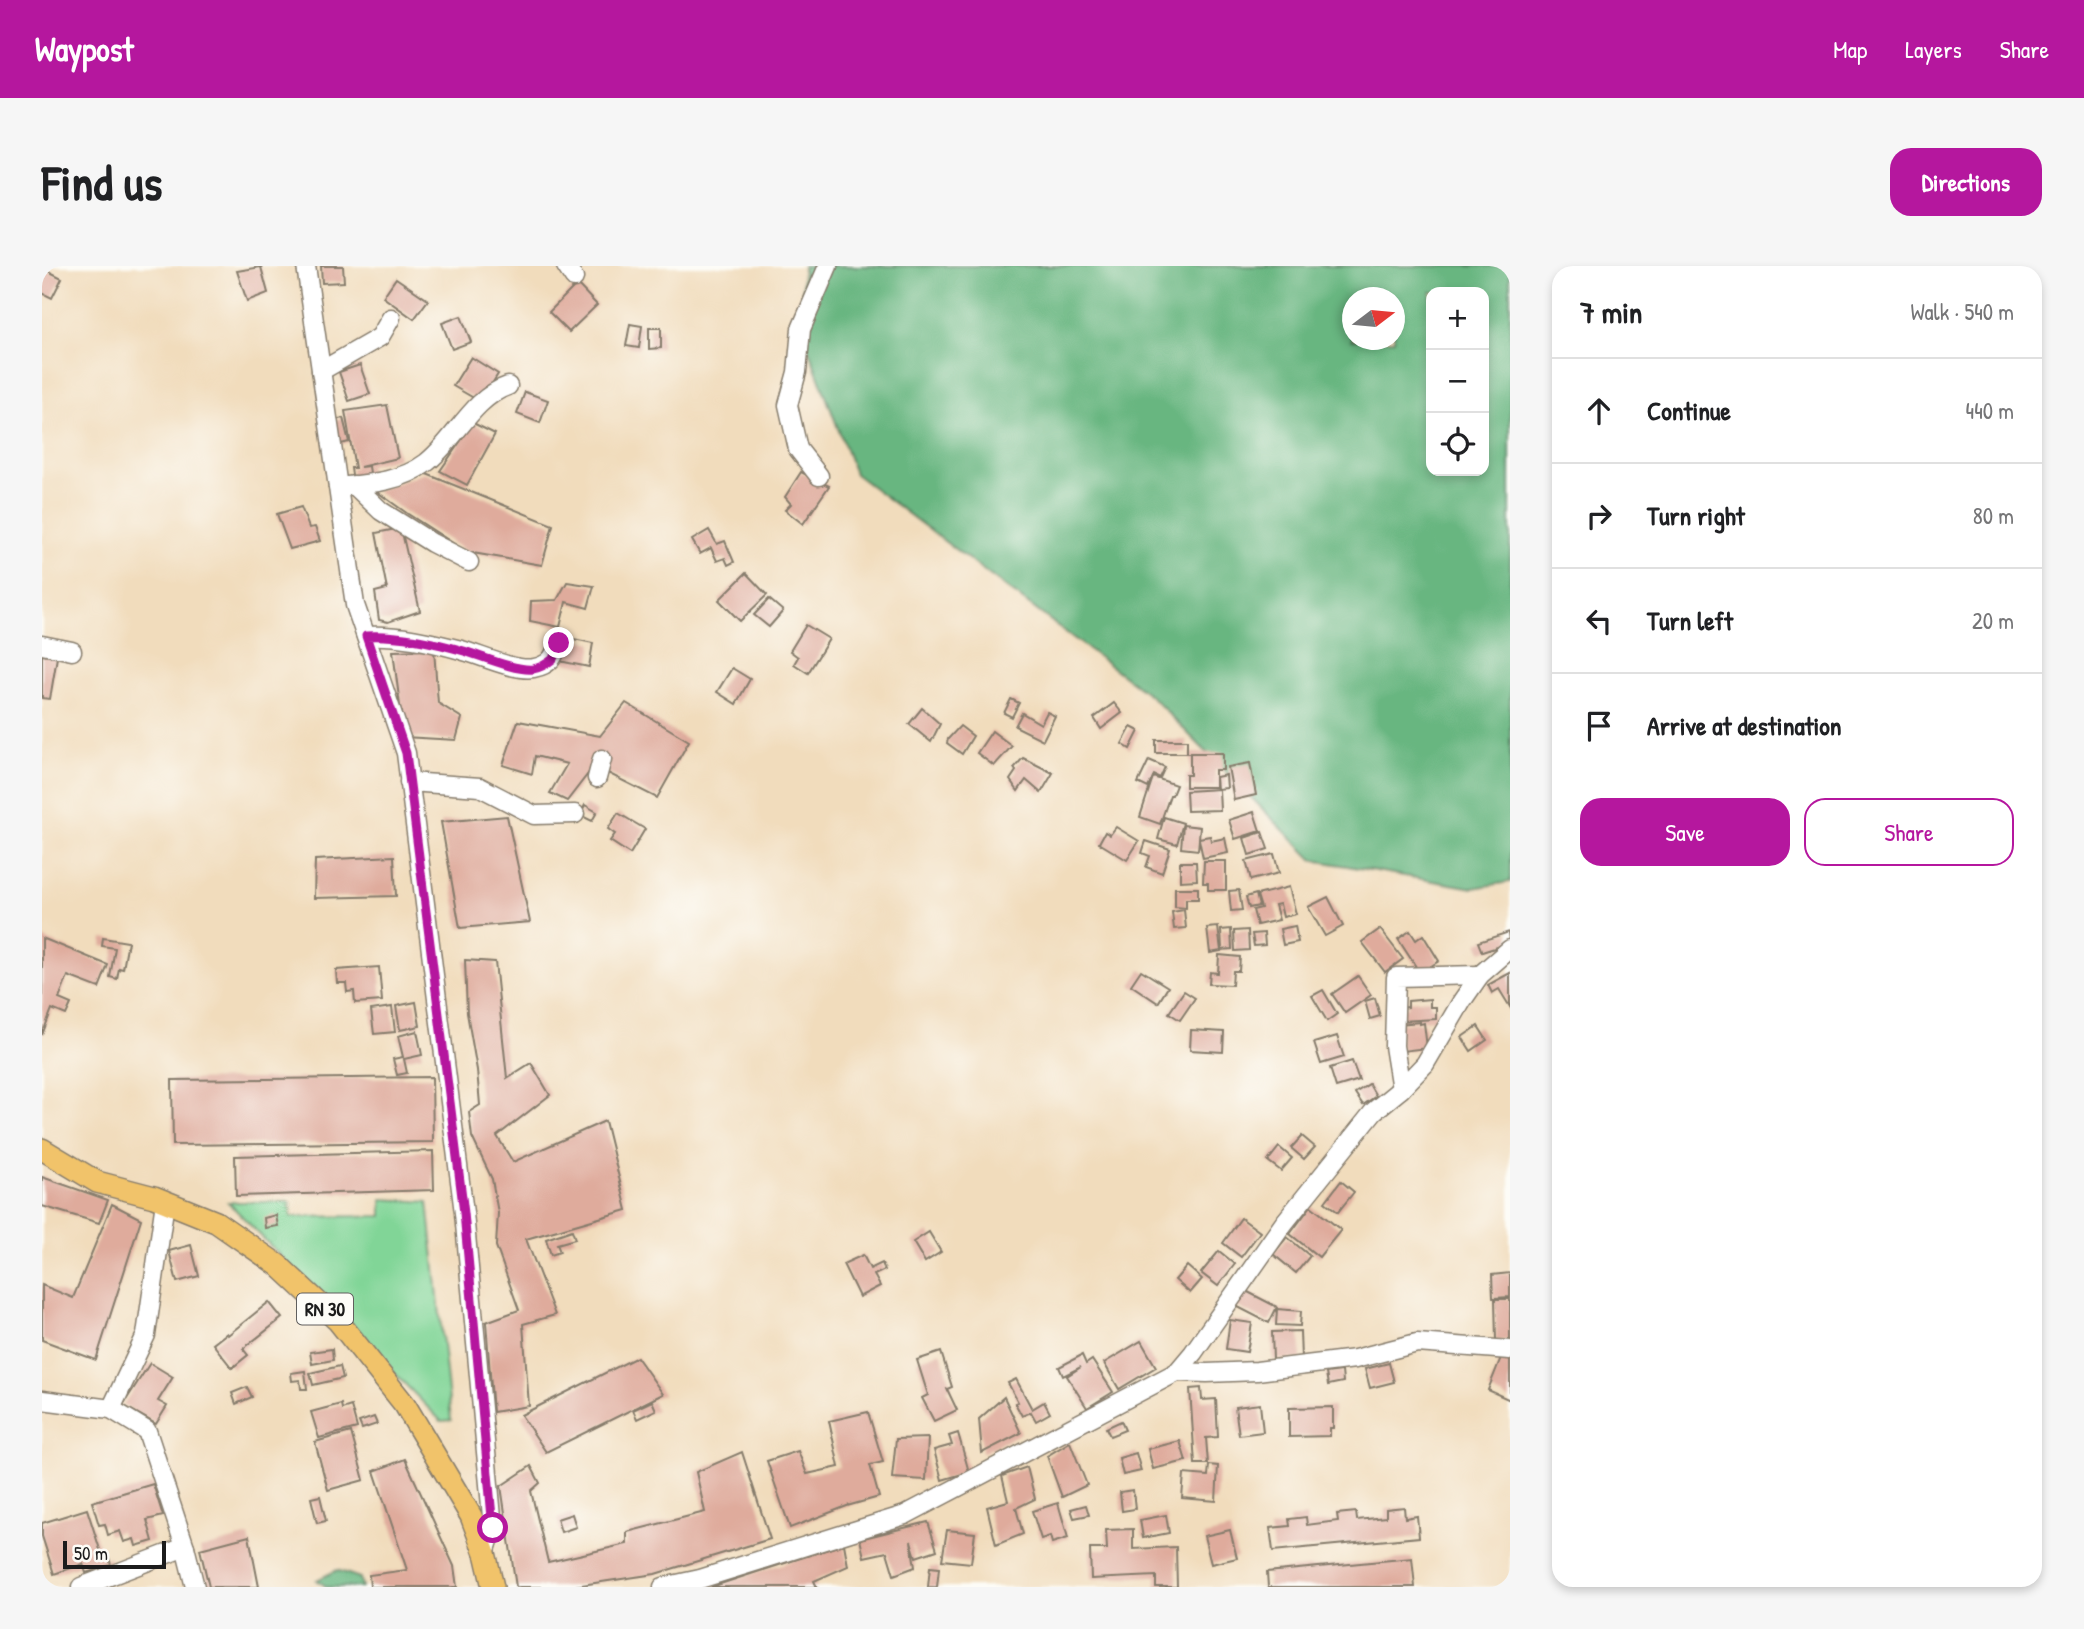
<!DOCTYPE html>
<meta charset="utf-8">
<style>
body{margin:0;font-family:"Patrick Hand",sans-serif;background:#f6f6f6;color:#202124}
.controls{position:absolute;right:21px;top:21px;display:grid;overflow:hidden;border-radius:14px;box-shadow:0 4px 10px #0003}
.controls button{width:63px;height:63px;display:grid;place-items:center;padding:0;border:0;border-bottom:2px solid #e0e0e0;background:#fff;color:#202124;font:35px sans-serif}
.compass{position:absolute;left:1300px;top:21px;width:63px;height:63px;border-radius:50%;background:#fff;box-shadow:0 4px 10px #0003;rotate:74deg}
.scale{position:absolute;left:21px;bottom:18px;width:103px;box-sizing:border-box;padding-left:7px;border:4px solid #1c1c1c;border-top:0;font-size:19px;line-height:24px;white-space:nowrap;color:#1c1c1c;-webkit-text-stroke:5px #fdfcf7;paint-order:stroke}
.stop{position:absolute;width:21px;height:21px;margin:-16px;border:5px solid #b5179e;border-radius:50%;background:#fff}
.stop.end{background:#b5179e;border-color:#fff;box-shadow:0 2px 7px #0008}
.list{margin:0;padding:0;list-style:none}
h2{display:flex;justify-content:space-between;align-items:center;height:91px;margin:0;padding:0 28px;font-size:30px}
h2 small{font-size:23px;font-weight:400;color:#757577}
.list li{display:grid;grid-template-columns:46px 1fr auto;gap:21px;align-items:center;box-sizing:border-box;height:105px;padding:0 28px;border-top:2px solid #e0e0e0}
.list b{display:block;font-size:26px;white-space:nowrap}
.list em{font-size:23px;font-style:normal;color:#757577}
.actions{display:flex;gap:14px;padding:21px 28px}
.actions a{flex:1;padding:16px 0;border:2px solid #b5179e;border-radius:21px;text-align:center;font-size:24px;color:#b5179e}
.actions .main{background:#b5179e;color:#fff}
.icon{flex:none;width:38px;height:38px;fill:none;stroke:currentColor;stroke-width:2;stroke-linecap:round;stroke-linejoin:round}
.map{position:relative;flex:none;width:1468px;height:1321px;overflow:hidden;border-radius:21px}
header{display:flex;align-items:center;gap:42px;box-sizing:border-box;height:98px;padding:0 35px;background:#b5179e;color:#fff}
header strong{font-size:33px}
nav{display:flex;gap:38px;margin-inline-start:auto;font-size:24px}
.intro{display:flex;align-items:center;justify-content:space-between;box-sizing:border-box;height:168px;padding:0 42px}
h1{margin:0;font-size:49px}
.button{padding:18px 32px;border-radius:21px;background:#b5179e;color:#fff;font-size:24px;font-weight:700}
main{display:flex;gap:42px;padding:0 42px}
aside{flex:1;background:#fff;border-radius:21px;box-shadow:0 4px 10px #0003}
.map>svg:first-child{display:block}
.green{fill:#81d597;stroke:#4e785a;stroke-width:2}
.forest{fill:#68b680;stroke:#42694e;stroke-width:2;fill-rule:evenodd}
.building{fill:#dfab9c}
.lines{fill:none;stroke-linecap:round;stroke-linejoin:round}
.minor-casing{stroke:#867c6c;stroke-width:21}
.major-casing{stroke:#867c6c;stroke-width:24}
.minor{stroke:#fff;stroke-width:18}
.major{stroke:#f1c36a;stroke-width:21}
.route{stroke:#b5179e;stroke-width:9}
.labels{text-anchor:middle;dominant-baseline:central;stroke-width:6;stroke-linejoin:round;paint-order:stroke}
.shield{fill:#fdfcf7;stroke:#605f5e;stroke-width:2}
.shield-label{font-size:19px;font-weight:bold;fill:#1c1c1c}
</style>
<header>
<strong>Waypost</strong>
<nav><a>Map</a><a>Layers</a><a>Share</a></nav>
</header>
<div class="intro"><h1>Find us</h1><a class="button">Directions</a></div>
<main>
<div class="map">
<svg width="1468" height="1321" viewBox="0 0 1468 1321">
<rect width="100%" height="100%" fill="#fdfcf7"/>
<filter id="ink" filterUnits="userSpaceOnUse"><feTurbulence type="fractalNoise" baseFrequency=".0143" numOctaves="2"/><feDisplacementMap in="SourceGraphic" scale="14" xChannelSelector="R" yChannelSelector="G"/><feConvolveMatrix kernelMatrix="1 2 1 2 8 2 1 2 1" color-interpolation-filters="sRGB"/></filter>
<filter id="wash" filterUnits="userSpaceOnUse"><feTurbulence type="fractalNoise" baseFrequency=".00686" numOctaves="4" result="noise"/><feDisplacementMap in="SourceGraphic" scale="28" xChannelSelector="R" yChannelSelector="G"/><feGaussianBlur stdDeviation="1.57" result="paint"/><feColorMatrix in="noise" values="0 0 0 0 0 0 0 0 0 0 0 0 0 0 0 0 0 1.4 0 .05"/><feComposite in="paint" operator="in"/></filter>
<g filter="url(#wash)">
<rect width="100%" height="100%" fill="#f1dcbc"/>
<path class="green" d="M340 933 386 936 409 1154 399 1155 186 936H248L249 951 340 950Z"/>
<g class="forest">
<path d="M761 0H1468V616L1431 622 1271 594 1110 431 813 208 759 63ZM1389 26H1442V205H1389ZM1310 32H1352V74H1310Z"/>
<path d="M295 1304 318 1312 320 1321H285L275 1314Z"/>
</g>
<g id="blocks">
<g class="building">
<path d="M279 0H301L302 16 280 17Z"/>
<path d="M219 1 226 27 205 35 195 5Z"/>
<path d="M0 2 20 12 10 32 0 27Z"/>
<path d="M354 12 386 34 372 53 341 31Z"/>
<path d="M535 18 555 39 527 66 507 46Z"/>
<path d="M419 50 429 76 410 83 400 57Z"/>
<path d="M588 58 600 60 597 82 584 80Z"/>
<path d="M607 62H619V82L607 83Z"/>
<path d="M429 91 456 108 443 129 437 135 411 120Z"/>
<path d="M318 99 328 128 307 135 297 106Z"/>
<path d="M483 126 506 134 498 157 475 148Z"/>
<path d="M345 139 356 192 318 201 327 200 329 214 311 216 309 202H313L303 145Z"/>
<path d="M301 152 307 176 295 179 289 155Z"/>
<path d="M431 157 453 168 425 219 398 205Z"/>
<path d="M759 206 787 220 761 258 743 244 749 238 743 231Z"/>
<path d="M382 207 511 259 500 299 425 286 366 248 334 225Z"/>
<path d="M259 241 267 262 273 261 278 275 248 283 235 248Z"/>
<path d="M359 262 378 345 346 356 337 354 333 326 345 323 334 267Z"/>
<path d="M667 264 675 278 683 275 692 296 686 299 683 292 675 295 669 282 658 288 650 274Z"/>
<path d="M704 307 725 329 698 355 677 334Z"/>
<path d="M525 316 552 320 546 342 524 336 518 361 488 355 489 335 515 334Z"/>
<path d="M727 333 741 345 727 361 712 349Z"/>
<path d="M764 359 787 373 766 407 752 398 756 391 748 385Z"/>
<path d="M522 371 551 377 547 401 517 395Z"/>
<path d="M392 384 396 437 420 452 414 474 362 471 351 385Z"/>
<path d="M0 389 15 391 8 433 0 432Z"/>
<path d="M690 402 708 413 694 438 675 426Z"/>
<path d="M969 433 977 437 970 451 962 447Z"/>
<path d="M584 437 647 475 615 532 552 500 525 535 508 527 525 498 493 490 490 508 461 499 476 455 558 470Z"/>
<path d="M1072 437 1080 447 1059 463 1052 452Z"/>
<path d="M880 442 898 458 889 476 867 458Z"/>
<path d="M1005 446 1013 450 1001 474 973 460 980 447 999 458Z"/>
<path d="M918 460 931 470 920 488 905 477 906 473Z"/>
<path d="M1089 461 1097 465 1088 483 1080 478Z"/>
<path d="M950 465 970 480 952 500 935 487Z"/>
<rect x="1114" y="474" width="31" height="13"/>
<path d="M1148 487H1181V504H1173V521H1144V509H1148Z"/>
<path d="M981 492 1011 507 999 527 984 514 976 525 968 514 974 505 972 502Z"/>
<path d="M1107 494 1123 501 1118 512 1112 509 1106 522 1096 517Z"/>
<path d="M1208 497 1214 529 1192 534 1186 501Z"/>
<path d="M1184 509 1185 522 1175 523 1174 511Z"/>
<path d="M1111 511 1134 519 1130 529H1128L1118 558 1098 551Z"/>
<path d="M1177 523 1178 544 1145 545 1144 525Z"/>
<path d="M543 539 555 546 550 555 538 549Z"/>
<path d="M1212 546 1218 565 1193 573 1187 554Z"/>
<path d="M576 547 603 563 588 588 568 575 573 568 566 563Z"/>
<path d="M465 550 488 656 418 662 399 556Z"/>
<path d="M1122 551 1141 557 1135 578 1116 573Z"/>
<path d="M1141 559 1158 561 1157 572 1168 570 1169 575 1183 572 1186 587 1161 592 1157 573 1156 584 1139 582Z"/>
<path d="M1074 561 1097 575 1085 594 1057 577 1063 566 1068 569Z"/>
<path d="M1220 566 1226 583 1207 589 1202 572Z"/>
<path d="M1104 575 1128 583 1120 607 1104 601 1108 590 1100 587Z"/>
<path d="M1232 588 1237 607 1209 614 1204 595Z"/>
<path d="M352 590 354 630 272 632 273 594Z"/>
<path d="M1162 595H1184V624H1166V617H1161Z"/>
<path d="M1138 596H1154L1155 614 1138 615Z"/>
<path d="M1247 621 1254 648 1241 651 1238 638 1233 639 1237 654 1215 659 1211 644 1219 642 1215 629Z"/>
<path d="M1133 622H1156V633H1144V642L1133 641Z"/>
<path d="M1197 624 1200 644 1189 645 1187 625Z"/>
<path d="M1214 628 1217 640 1207 642 1204 631Z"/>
<path d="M1286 631 1301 660 1283 670 1266 641Z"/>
<path d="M1142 644 1144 662 1132 663 1130 646Z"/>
<path d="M1253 660 1256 676 1241 679 1238 663Z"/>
<path d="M1176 661 1179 685 1168 687 1165 662Z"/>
<path d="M1189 663 1190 683 1180 684 1179 664Z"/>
<path d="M1338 663 1361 693 1343 706 1320 676Z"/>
<path d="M1206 664 1207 684 1193 685 1192 665Z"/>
<path d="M1368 665 1374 674 1381 669 1397 695 1378 707 1356 673Z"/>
<path d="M1467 666 1468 677 1440 686 1436 676Z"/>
<path d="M1222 667 1223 679 1212 680 1210 668Z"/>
<path d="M0 672 66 699 57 722 26 710 17 733 29 738 24 749 10 743 0 769Z"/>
<path d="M61 672 86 676 81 703 77 702 75 713 68 711 73 682 60 680Z"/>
<path d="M1177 689 1198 691 1197 705H1191L1190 719 1167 718 1168 706 1176 707Z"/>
<path d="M423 694 453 696 465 812 489 797 508 829 455 870 471 896 563 855 585 944 484 973 513 1049 481 1058 487 1140 451 1146 444 1056 477 1044 454 980 456 947 450 913 430 871 427 846 438 839 435 804 425 747Z"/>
<path d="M337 701 340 735 313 737 312 725 305 726 304 717H295L294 704Z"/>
<path d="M1099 704 1126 721 1116 737 1089 719Z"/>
<path d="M1468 707V741L1457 723 1450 727 1446 719Z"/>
<path d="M1316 710 1329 729 1303 747 1290 728Z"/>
<path d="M1281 724 1295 748 1285 755 1270 730Z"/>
<path d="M1142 725 1153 732 1138 754 1127 747Z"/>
<path d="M1333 732 1338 750 1328 753 1323 735Z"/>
<path d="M1388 733V741H1394V753L1359 755 1358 742 1366 741V735Z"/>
<path d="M374 736 378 760 358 764 354 740Z"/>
<path d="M350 741 353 766 332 768 329 744Z"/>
<path d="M1378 756V758L1382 757 1385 782 1360 785 1356 758Z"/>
<path d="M1436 760 1445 774 1429 785 1420 771Z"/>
<path d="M1149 764 1182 766 1181 786 1148 784Z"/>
<path d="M375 765 380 789 362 793 365 807 355 809 351 793 361 791 356 770Z"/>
<path d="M1295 770 1302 791 1279 798 1272 777Z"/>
<path d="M1310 795 1317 814 1294 821 1288 802Z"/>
<path d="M390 811 391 876 131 879 130 814Z"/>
<path d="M1327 818 1334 830 1321 839 1313 827Z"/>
<path d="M1260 870 1273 881 1262 893 1249 882Z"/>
<path d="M1237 881 1250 892 1239 905 1226 895Z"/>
<path d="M391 885 392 924 194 930 193 890Z"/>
<path d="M0 911 66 934 57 957 0 940Z"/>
<path d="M1299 915 1312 926 1296 946 1283 936Z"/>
<path d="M70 938 99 953 54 1094 0 1074V1019L31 1032Z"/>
<path d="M1269 940 1299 964 1277 991 1248 968Z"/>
<path d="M234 949 236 960 223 962 222 952Z"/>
<path d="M1199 952 1218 966 1199 991 1181 977Z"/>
<path d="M530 964 533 973 515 978 518 986 509 989 504 973Z"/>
<path d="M887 966 899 986 883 996 871 976Z"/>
<path d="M1245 971 1268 990 1254 1007 1231 988Z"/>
<path d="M149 979 157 1010 135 1016 127 985Z"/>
<path d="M1177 985 1193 998 1176 1020 1159 1007Z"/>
<path d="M821 989 828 1003 840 997 843 1004 832 1009 838 1020 817 1031 801 998Z"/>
<path d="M1145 1000 1160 1013 1148 1027 1133 1014Z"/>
<path d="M1468 1007V1031L1451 1032 1450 1009Z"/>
<path d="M1202 1024 1235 1041 1227 1057 1194 1040Z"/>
<path d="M1453 1033H1468V1074L1454 1075Z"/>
<path d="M227 1036 240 1052 201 1083 206 1089 190 1102 171 1078 185 1067 186 1069Z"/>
<path d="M1235 1043 1259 1045 1258 1060 1234 1059Z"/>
<path d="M1188 1054 1210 1057 1205 1086 1184 1083Z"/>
<path d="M1258 1065 1259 1093 1231 1094 1230 1066Z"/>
<path d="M1099 1075 1114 1101 1077 1123 1062 1097Z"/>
<path d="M290 1083 291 1094 270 1098 268 1086Z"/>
<path d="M899 1086 910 1121 905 1123 915 1144 892 1155 880 1132 886 1129 875 1094Z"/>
<path d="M1040 1089 1044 1098 1050 1094 1071 1126 1045 1142 1025 1110 1039 1101 1021 1110 1017 1101Z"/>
<path d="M1460 1089 1468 1092V1134L1446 1124Z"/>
<path d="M595 1091 621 1128 504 1186 479 1149Z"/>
<path d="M108 1097 131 1111 116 1135 125 1140 114 1158 81 1139Z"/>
<path d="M1347 1097 1352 1116 1328 1122 1323 1103Z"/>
<path d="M298 1100 301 1112 271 1119 268 1107Z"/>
<path d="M263 1105 265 1123H259L258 1114 250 1115 249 1107Z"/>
<path d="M1300 1105 1301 1116 1286 1119 1284 1107Z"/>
<path d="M974 1113 990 1143 1002 1136 1008 1147 994 1155 989 1146 980 1150 973 1137 976 1136 966 1117Z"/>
<path d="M205 1121 210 1131 194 1138 190 1127Z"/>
<path d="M1159 1122 1160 1134 1174 1133 1176 1171 1164 1172 1166 1198H1153L1148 1123Z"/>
<path d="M962 1131 979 1167 940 1187 937 1153Z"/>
<path d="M610 1135 614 1144 595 1153 591 1144Z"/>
<path d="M299 1138 300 1143 309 1140 315 1162 277 1172 269 1146Z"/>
<path d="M1218 1138 1221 1166 1197 1169 1193 1141Z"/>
<path d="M1291 1141V1162H1288V1170L1247 1171V1142Z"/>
<path d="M826 1146 841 1196 828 1199 837 1231 805 1240 748 1262 725 1195 756 1185 765 1208 797 1201 787 1155Z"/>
<path d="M332 1151 335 1158 320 1163 317 1156Z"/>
<path d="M1079 1155 1083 1164 1068 1170 1064 1162Z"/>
<path d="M309 1166 322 1214 286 1224 273 1176Z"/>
<path d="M916 1167 927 1206 900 1214 892 1184 910 1179 907 1170Z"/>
<path d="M886 1172 884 1214 850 1212 854 1173Z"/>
<path d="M1138 1175 1144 1195 1111 1203 1106 1183Z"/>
<path d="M1028 1176 1045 1219 1020 1231 1005 1190Z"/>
<path d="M700 1186 728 1273 613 1308 526 1321H474L459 1220 489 1200 498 1217 489 1225 506 1296 585 1278V1266L663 1246 654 1206Z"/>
<path d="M1094 1187 1099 1205 1081 1209 1077 1192Z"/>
<path d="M363 1193 412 1300 415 1321H328L327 1309 365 1304 332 1205Z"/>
<path d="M1167 1199 1176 1200 1174 1235 1140 1232 1142 1208 1166 1210Z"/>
<path d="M985 1201 993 1233 974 1242 981 1268 954 1279 945 1241 966 1235 960 1210Z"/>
<path d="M111 1218 121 1250 105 1254 111 1275 94 1280 92 1273 82 1276 78 1265 66 1269 63 1258 57 1259 50 1236Z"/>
<path d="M1091 1224 1093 1243 1080 1245 1078 1226Z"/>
<path d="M278 1230 284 1255 275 1257 269 1232Z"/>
<path d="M1016 1237 1026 1272 1010 1277 1008 1270 999 1273 990 1245Z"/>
<path d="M1044 1239 1047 1249 1032 1252 1029 1243Z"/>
<path d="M1362 1241 1363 1252 1375 1250 1377 1271 1231 1285 1228 1262 1248 1260 1247 1253 1264 1251 1265 1259 1296 1255 1295 1248 1314 1246 1315 1254 1344 1251V1243Z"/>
<path d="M45 1243 61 1293 67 1291 69 1299 44 1307 41 1298 12 1308 0 1270V1257Z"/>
<path d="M530 1248 534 1261 519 1266 515 1253Z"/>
<path d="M1124 1249 1127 1267 1101 1272 1098 1254Z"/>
<path d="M886 1256 895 1284 874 1291 869 1275 873 1301 852 1309 845 1286 822 1291 818 1273Z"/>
<path d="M1091 1263V1283L1134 1281 1135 1321H1114V1310L1049 1313 1048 1283H1065L1064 1264Z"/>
<path d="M905 1264 933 1267 929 1297 900 1294Z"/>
<path d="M1188 1264 1195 1292 1169 1298 1162 1270Z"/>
<path d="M207 1270 217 1321H167L158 1283Z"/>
<path d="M802 1278 806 1300 772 1315 775 1321H669Z"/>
<path d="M1370 1292 1373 1321H1226L1225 1306Z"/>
<path d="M888 1301 897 1302 895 1321H886Z"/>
</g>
</g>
</g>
<g filter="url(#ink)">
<use href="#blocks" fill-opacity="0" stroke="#867c6c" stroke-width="2"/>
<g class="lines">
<g class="minor-casing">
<g id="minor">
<path d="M264 0 313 339 364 487 422 947 451 1262 443 1287"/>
<path d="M524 0 532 12"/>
<path d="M279 105 338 71 349 52"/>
<path d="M777 210 756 183 746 139 755 106 759 63 786 0"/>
<path d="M312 219 339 245 390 277 427 296"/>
<path d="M296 221C325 218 359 216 384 197 413 175 430 132 466 120"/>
<path d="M324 370C355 368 389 376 419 384 438 389 474 406 492 402 508 399 512 391 517 377"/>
<path d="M0 379 30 385"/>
<path d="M555 512 560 493"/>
<path d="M367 516 438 521 492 549 533 548"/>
<path d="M1359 823 1352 780 1354 711 1438 709"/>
<path d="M1135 1106 1165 1107 1215 1105 1313 1093 1375 1077 1468 1084"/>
<path d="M0 1134 69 1143 105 1165 143 1281 153 1321"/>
<path d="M69 1143 104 1069 123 936"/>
<path d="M39 1321 143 1281"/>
<path d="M621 1321 658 1313 863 1249 1135 1106 1151 1087 1242 957 1332 845 1359 823 1383 798 1420 735 1438 709 1468 683"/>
</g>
</g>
<g class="major-casing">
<path id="major" d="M0 883 55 916 112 931 174 956 236 999 296 1055 363 1139 429 1250 443 1287 451 1321"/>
</g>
<use href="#minor" class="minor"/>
<use href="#major" class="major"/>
</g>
</g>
<g class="lines" filter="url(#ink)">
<path class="route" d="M451 1262 422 947 364 487 324 370C356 368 391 376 422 385 439 390 474 405 491 403 498 402 506 397 511 393L517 377"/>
</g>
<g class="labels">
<rect class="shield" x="255" y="1027.5" width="56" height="31" rx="5"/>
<g class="shield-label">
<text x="283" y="1043">RN 30</text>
</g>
</g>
</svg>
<div class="controls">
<button>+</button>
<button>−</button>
<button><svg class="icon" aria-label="locate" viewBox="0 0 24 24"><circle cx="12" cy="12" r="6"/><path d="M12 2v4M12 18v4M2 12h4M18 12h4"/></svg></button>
</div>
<svg class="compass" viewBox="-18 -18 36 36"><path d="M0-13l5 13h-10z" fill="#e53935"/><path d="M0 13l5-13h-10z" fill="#757577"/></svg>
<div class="scale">50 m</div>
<div class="stop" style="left:451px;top:1262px"></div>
<div class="stop end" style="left:517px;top:377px"></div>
</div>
<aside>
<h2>7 min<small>Walk · 540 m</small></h2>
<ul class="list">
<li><svg class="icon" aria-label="ahead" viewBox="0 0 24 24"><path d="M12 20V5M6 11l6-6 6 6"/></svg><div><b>Continue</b></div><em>440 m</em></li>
<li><svg class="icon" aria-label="right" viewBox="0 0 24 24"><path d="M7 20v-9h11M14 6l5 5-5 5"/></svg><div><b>Turn right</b></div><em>80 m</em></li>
<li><svg class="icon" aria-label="left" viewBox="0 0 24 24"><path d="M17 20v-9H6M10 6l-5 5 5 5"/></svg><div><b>Turn left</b></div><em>20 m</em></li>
<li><svg class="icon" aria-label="arrive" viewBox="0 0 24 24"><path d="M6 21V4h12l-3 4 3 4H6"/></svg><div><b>Arrive at destination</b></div></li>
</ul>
<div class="actions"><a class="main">Save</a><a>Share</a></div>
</aside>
</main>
